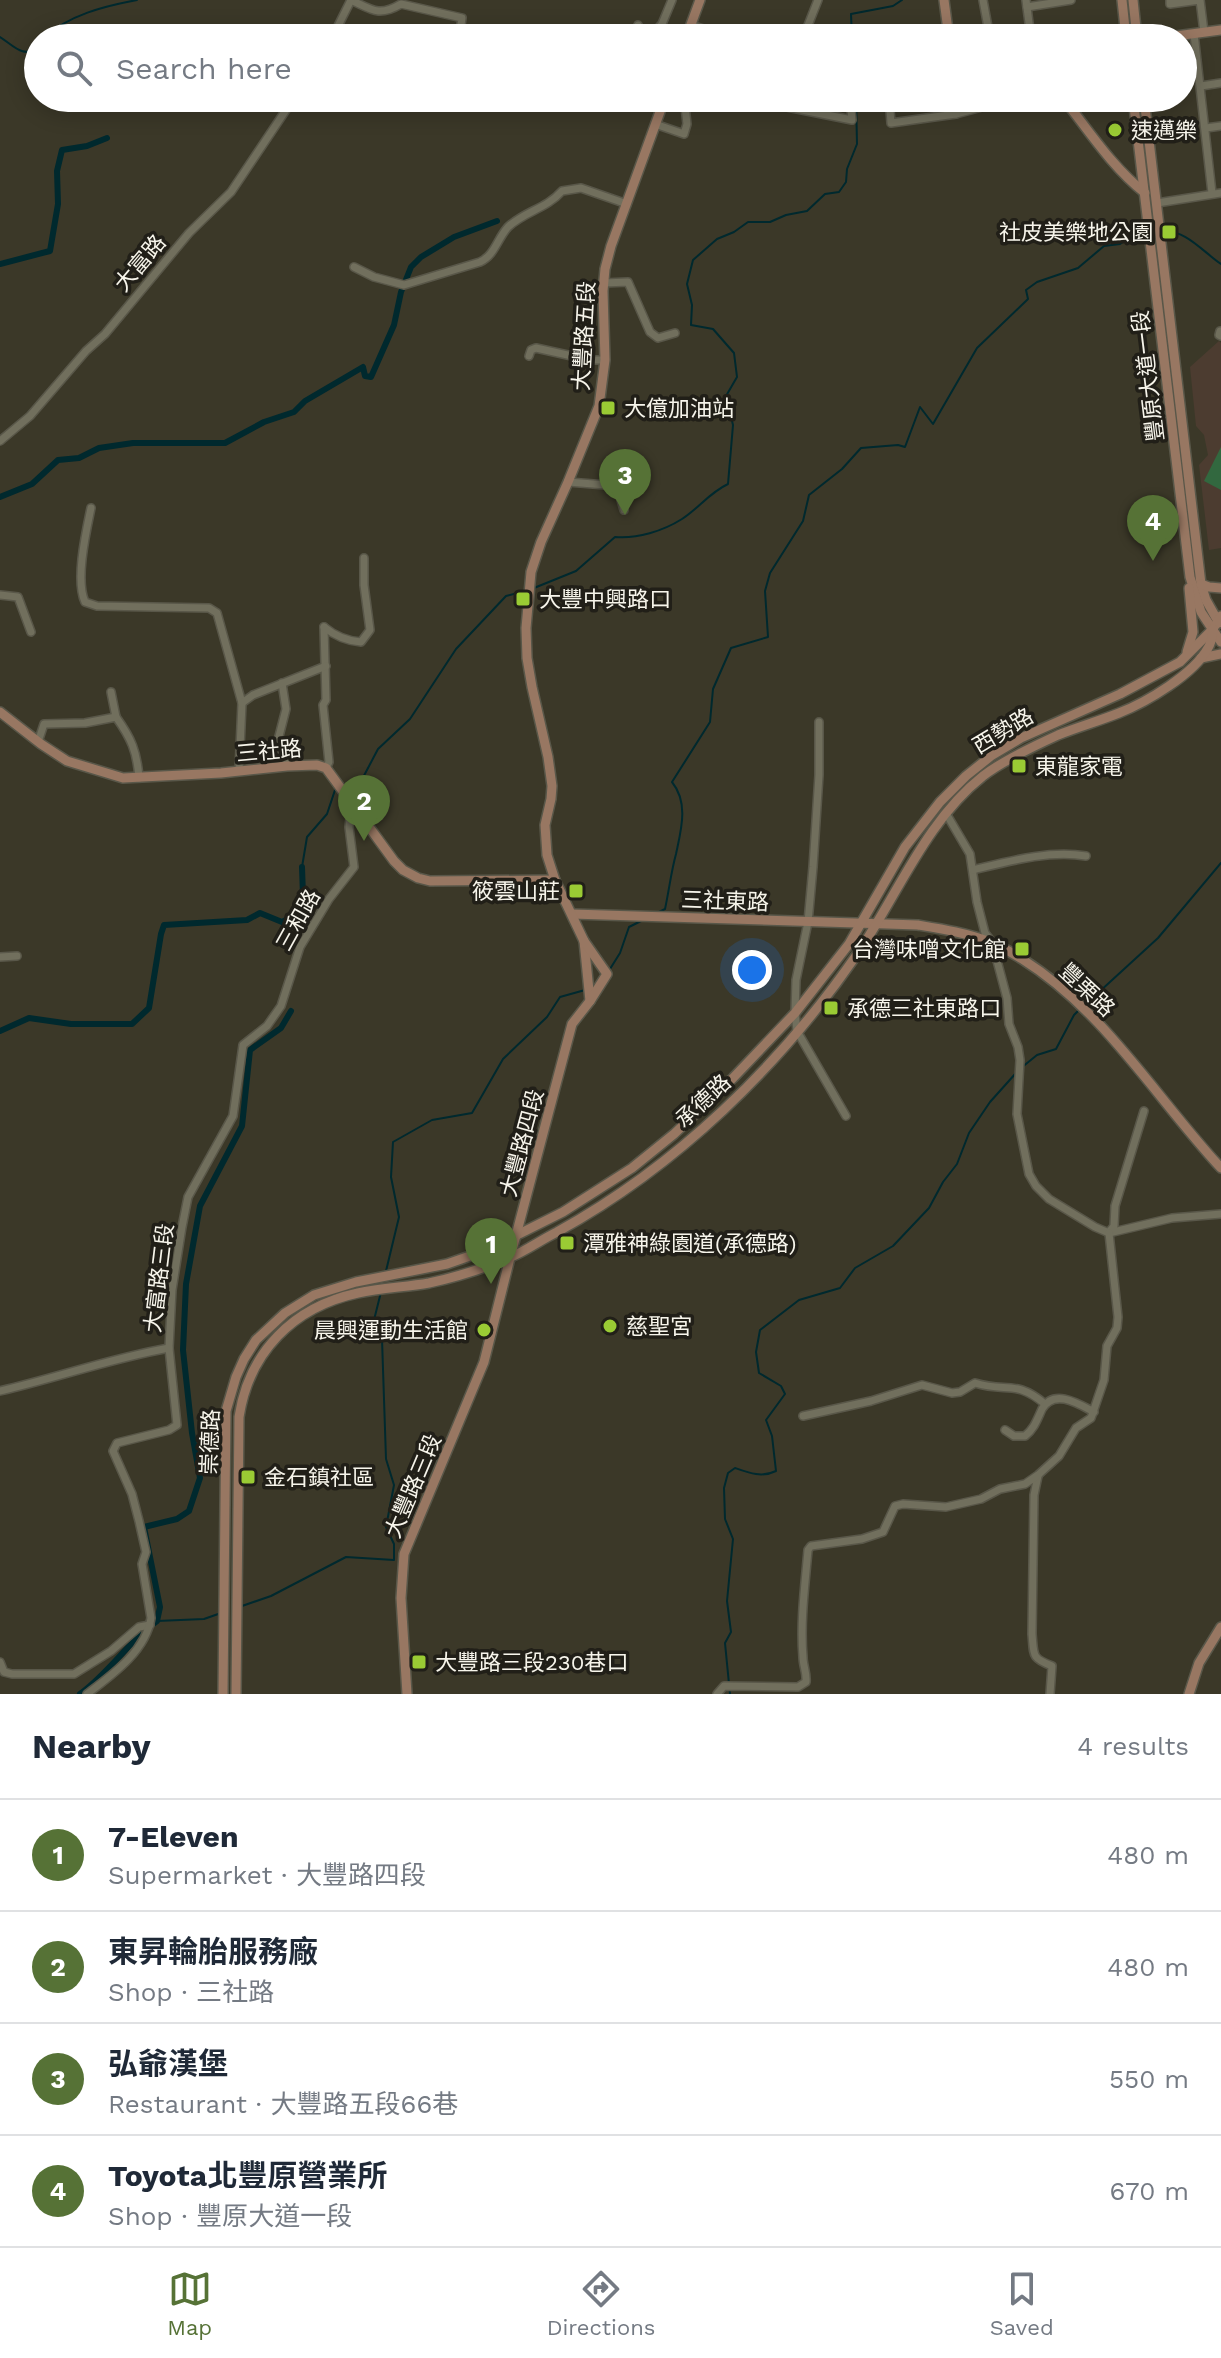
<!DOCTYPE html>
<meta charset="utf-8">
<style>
body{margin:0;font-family:"Work Sans","Noto Sans TC",sans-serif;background:#f6f6f7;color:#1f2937}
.you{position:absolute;left:752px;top:970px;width:28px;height:28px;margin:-20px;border:6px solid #fff;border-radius:50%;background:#1a73e8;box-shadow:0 0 0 12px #1a73e833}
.badge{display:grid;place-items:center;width:52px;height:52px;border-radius:50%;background:#567236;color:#fff;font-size:26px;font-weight:700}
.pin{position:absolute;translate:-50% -66px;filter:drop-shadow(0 2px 4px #0008)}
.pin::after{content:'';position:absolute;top:42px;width:28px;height:24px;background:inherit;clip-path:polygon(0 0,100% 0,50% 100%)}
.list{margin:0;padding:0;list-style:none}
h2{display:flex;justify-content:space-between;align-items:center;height:104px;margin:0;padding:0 32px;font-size:34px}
h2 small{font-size:26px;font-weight:400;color:#747a83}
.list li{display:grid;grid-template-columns:52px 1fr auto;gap:24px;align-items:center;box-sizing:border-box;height:112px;padding:0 32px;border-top:2px solid #e0e1e3}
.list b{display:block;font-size:30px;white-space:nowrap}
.list p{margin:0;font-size:26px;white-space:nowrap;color:#747a83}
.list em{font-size:26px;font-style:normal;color:#747a83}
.icon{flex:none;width:44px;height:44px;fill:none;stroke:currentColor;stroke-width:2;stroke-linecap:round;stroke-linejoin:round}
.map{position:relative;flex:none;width:1221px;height:1694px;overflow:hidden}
.search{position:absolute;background:#fff;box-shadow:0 4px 20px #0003;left:24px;right:24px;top:24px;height:88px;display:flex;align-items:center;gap:20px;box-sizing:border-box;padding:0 28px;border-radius:44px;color:#747a83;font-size:30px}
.sheet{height:552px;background:#fff}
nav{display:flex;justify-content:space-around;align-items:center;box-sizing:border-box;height:112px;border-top:2px solid #e0e1e3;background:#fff;font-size:22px;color:#747a83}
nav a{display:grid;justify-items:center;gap:4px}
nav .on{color:#567236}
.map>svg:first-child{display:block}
.education{fill:#4c3c30}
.green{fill:#32683f}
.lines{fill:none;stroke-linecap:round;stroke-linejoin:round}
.stream{stroke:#00292e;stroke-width:2}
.canal{stroke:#00292e;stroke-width:6}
.street-casing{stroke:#595749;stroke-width:10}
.secondary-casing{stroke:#595749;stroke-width:12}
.street{stroke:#716f5d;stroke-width:7}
.secondary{stroke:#987762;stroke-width:9}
.poi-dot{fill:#9acb34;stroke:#211f18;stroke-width:3}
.labels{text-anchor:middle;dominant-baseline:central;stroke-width:7;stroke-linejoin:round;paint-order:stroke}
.poi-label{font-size:22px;fill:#f7f5eb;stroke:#211f18;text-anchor:start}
.street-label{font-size:22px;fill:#f7f5eb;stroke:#211f18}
</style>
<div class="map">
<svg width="1221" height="1694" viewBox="0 0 1221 1694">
<rect width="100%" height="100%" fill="#3b3828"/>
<path class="education" d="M1219 341 1221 343V548L1209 550 1199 465 1208 455 1204 435 1196 426 1190 367Z"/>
<path class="green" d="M1221 447V490L1204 481Z"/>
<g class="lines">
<g class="stream">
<path d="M0 37C13 45 24 60 38 46"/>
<path d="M44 38C68 15 105 6 137 0"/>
<path d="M852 38 851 14 893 6 902 0"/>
<path d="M1162 232C1185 228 1204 253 1221 264"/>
<path d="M534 588 576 571 615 537C637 539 663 531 682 519 699 508 709 493 728 484L733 425 726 396 737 377 734 353 713 329 691 325 692 305 687 284 693 260 717 239 734 232 748 222H770L786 215 807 211 825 194 839 192 846 182 847 169 857 144 856 98"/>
<path d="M343 787H358L378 749 410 719 456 649 506 596 525 591"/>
<path d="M302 867 307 837 327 814 336 787"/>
<path d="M659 912 665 909C669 891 671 872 676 854 681 830 689 803 672 782L710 722 713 689 731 648 768 637 765 591 770 573 803 521 809 495 842 469 861 448 898 445 905 447 920 407 933 424 977 348 1028 299 1026 290 1037 282 1078 268 1104 246 1120 244 1132 236 1143 234"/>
<path d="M610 969 620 953 629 927 643 920"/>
<path d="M1087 1003 1158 938 1221 863"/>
<path d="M1021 1068 1037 1055 1056 1049 1074 1015 1079 1010"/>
<path d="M386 1271 399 1217 391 1177 393 1142 432 1120 472 1113 503 1059 547 1017 560 997 585 990"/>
<path d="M242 1606 271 1596 346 1557 394 1560V1544L386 1527 394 1485 386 1459 382 1339 374 1320 381 1292"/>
<path d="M157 1621 204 1619 221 1613"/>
<path d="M730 1694 725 1643 731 1632 727 1601 733 1539 725 1519 724 1488 728 1473 735 1468C749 1473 762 1478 776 1471L772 1436 766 1420 785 1394 781 1386 759 1373 756 1352 760 1330 799 1300 840 1288 855 1268 893 1246 929 1208 943 1182 957 1164 969 1133 990 1102 1016 1073"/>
</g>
<g class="canal">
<path d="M0 264 50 251 58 204 57 171 62 150 87 146 107 138"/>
<path d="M0 497 32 484 58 460 79 458 99 448 133 443H225L264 422 294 412 305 401 363 367 365 376 371 377 394 325 401 292 411 267 421 257 454 237 497 221"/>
<path d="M0 1031 29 1018 71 1024H132L149 1008 161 934 164 925 247 920 260 913 282 922 300 913 303 896 302 867"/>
<path d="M80 1694C109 1673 128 1642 157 1621L160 1607 144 1527 177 1519 189 1511 200 1478 192 1433 183 1350 186 1284 200 1206 242 1126 250 1050 281 1028 291 1011"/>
</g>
<g class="street-casing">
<g id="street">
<path d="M351 0C372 10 379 17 401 4L462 18 459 38"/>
<path d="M983 0 990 38"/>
<path d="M1026 0 1031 38"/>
<path d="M1170 0V4L1200 0 1204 32"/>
<path d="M1027 7 1071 0"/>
<path d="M638 25 641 33 651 36 662 24 672 0"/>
<path d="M691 25 731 38"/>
<path d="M1194 34 1212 193"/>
<path d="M332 38 351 0"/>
<path d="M803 38 818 0"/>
<path d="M1201 86 1221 83"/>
<path d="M784 98 782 106 852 120 850 98"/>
<path d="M889 98 891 123 956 114 1015 98"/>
<path d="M953 98 956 114"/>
<path d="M655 124 684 134 687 124 684 98"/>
<path d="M1206 128 1221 126"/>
<path d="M1157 203 1221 193"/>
<path d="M354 267 374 277 404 285 480 262C495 255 497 239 508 227 525 211 546 209 562 191L581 188 627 204"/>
<path d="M604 283 628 282 650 332 658 338 675 333"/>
<path d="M1220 331 1219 335 1221 336"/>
<path d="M529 356 531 350 536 348 590 360H605"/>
<path d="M0 441 30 416 86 351 105 334 189 233 231 192 294 98"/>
<path d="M568 482 606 485 613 483 617 486 624 510"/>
<path d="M91 508C86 532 75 580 85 602L97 606 209 608 217 613 242 703 239 771"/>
<path d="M0 595 18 597 31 632"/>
<path d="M324 627 326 700 323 705 329 762 326 768"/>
<path d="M324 627C335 636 347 641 361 642L370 630 364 585V558"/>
<path d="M282 683 286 709 277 744 287 766"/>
<path d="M242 703 253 695 326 666"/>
<path d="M116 717C131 738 137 751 139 778"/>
<path d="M819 722V775L813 867 808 922 796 980 795 1013 797 1031 846 1116"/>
<path d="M38 742 44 724 85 723 116 717 111 692"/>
<path d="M947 815 970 854 977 902 985 933 992 942 1007 998 1009 1024 1018 1047 1020 1060 1017 1114 1029 1174 1036 1186 1049 1199 1095 1227 1109 1233 1172 1218 1221 1214"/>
<path d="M973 870C1010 861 1049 850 1086 856"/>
<path d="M0 957 17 956"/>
<path d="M1110 1231 1114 1226 1115 1206 1144 1111"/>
<path d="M0 1391C56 1378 112 1358 169 1348"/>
<path d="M803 1416 871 1401 922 1385 952 1393 960 1392 975 1383C1007 1393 1015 1379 1045 1404"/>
<path d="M1005 1430 1014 1436H1025C1034 1429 1037 1420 1042 1409 1054 1388 1079 1404 1094 1412"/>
<path d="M1038 1476 1034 1495 1032 1634C1034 1655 1031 1658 1052 1666L1050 1694"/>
<path d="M0 1662 4 1672 12 1674H74L111 1651 139 1627 150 1625"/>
<path d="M87 1694C112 1675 146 1651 151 1618L142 1564 146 1552 139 1521 132 1494 113 1451 117 1443 169 1430 177 1425 169 1348 172 1290 182 1227 188 1197 233 1116 243 1045 267 1026 281 1006 300 947 329 899 354 867 349 827 352 801"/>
<path d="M717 1694 724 1686 798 1687 806 1682C807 1673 803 1666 803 1657 800 1622 805 1585 808 1550L811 1546 862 1539 883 1532 895 1506 903 1504 946 1507 981 1499 1000 1489 1025 1484 1038 1475 1059 1456 1076 1428 1091 1418 1104 1380 1107 1346 1117 1328 1118 1317 1109 1233"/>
</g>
</g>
<g class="secondary-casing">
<g id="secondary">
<path d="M944 0 949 38"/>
<path d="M1122 0 1126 38"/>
<path d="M1133 0 1137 38"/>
<path d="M686 38 700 0"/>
<path d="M1161 38 1221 30"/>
<path d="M1063 98C1089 131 1112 167 1145 193"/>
<path d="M1133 98 1190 577 1201 612 1221 642"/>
<path d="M1144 98 1201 584 1206 600 1219 623"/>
<path d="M1201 584 1209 587 1221 588"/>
<path d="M1187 652 1193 632 1189 588"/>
<path d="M1201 658 1221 654"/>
<path d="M0 712 41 744 67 761 123 778 221 773 287 766 317 765 326 768 394 861 403 870 418 878 430 881 555 880"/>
<path d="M572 914 918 925C942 929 967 933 990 942 1001 946 1012 953 1022 959 1105 1011 1156 1098 1221 1168"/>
<path d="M584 941 590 1001"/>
<path d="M223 1694 226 1411 236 1377 244 1359 256 1340 285 1313 314 1295 356 1282 447 1264 487 1250 563 1212 632 1168 674 1134 733 1078 795 1013 849 944 905 847 940 802 966 776 991 756 1021 738 1120 694 1180 662 1213 629 1221 616"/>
<path d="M236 1694 239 1417C249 1352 293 1307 358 1293 381 1288 406 1287 429 1283 457 1277 485 1268 511 1257 527 1250 541 1240 557 1232 677 1166 780 1066 858 953 898 894 926 821 983 776 1002 761 1034 746 1058 735 1078 727 1099 721 1119 713 1147 702 1194 674 1208 648 1212 642 1212 636 1213 629"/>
<path d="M407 1694 401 1598 404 1554 484 1362 510 1258 572 1024 590 1001 607 974 584 941 555 880 547 855 545 825 551 799 552 786 548 757 532 687 527 658 526 628 531 572 541 542 568 482 599 406 605 360 603 291 605 269 611 246 665 98"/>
<path d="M1189 1694 1199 1663 1221 1627"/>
</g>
</g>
<use href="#street" class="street"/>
<use href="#secondary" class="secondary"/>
</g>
<g class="poi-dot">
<circle cx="1115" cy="130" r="8"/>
<rect x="1161" y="224" width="16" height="16" rx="4"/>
<rect x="600" y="400" width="16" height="16" rx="4"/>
<rect x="515" y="591" width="16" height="16" rx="4"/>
<rect x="1011" y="758" width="16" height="16" rx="4"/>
<rect x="568" y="883" width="16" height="16" rx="4"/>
<rect x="1014" y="941" width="16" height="16" rx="4"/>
<rect x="823" y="1000" width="16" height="16" rx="4"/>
<rect x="559" y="1235" width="16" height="16" rx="4"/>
<circle cx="610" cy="1326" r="8"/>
<circle cx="484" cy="1330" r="8"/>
<rect x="240" y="1469" width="16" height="16" rx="4"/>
<rect x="411" y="1654" width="16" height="16" rx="4"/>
</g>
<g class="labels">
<g class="poi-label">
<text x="1131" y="130">速邁樂</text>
<text x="1153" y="232" text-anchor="end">社皮美樂地公園</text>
<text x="624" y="408">大億加油站</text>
<text x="539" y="599">大豐中興路口</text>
<text x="1035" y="766">東龍家電</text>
<text x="560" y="891" text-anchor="end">筱雲山莊</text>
<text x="1006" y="949" text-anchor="end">台灣味噌文化館</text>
<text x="847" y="1008">承德三社東路口</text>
<text x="583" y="1243">潭雅神綠園道(承德路)</text>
<text x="626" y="1326">慈聖宮</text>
<text x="468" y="1330" text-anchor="end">晨興運動生活館</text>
<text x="264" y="1477">金石鎮社區</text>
<text x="435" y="1662">大豐路三段230巷口</text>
</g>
<g class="street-label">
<text transform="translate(140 263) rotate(-50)">大富路</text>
<text transform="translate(584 336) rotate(-87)">大豐路五段</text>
<text transform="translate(1148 376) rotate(-97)">豐原大道一段</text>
<text transform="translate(1003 731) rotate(-31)">西勢路</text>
<text transform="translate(269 751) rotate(-5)">三社路</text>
<text transform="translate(725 901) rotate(2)">三社東路</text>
<text transform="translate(298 920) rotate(-61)">三和路</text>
<text transform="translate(1087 990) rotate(43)">豐栗路</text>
<text transform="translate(703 1101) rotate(-43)">承德路</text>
<text transform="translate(522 1143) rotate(-75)">大豐路四段</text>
<text transform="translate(159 1278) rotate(-83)">大富路三段</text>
<text transform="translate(210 1442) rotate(-88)">崇德路</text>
<text transform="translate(413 1486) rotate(-67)">大豐路三段</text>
</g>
</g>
</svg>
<div class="you"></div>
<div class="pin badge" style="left:491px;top:1284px">1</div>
<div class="pin badge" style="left:364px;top:841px">2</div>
<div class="pin badge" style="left:625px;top:515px">3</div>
<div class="pin badge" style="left:1153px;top:561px">4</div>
<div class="search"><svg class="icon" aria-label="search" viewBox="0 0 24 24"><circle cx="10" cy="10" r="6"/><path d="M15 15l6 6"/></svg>Search here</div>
</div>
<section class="sheet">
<h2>Nearby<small>4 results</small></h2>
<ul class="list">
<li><span class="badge">1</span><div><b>7-Eleven</b><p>Supermarket · 大豐路四段</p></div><em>480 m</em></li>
<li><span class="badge">2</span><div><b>東昇輪胎服務廠</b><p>Shop · 三社路</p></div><em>480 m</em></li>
<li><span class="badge">3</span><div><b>弘爺漢堡</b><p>Restaurant · 大豐路五段66巷</p></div><em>550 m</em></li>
<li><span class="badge">4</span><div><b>Toyota北豐原營業所</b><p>Shop · 豐原大道一段</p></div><em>670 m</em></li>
</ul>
</section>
<nav>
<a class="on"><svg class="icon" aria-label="map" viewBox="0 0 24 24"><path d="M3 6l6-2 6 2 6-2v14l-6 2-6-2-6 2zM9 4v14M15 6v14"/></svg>Map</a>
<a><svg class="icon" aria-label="directions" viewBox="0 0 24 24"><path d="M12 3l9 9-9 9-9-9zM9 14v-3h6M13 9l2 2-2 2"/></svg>Directions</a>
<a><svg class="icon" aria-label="saved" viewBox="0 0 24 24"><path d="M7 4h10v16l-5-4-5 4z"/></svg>Saved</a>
</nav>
